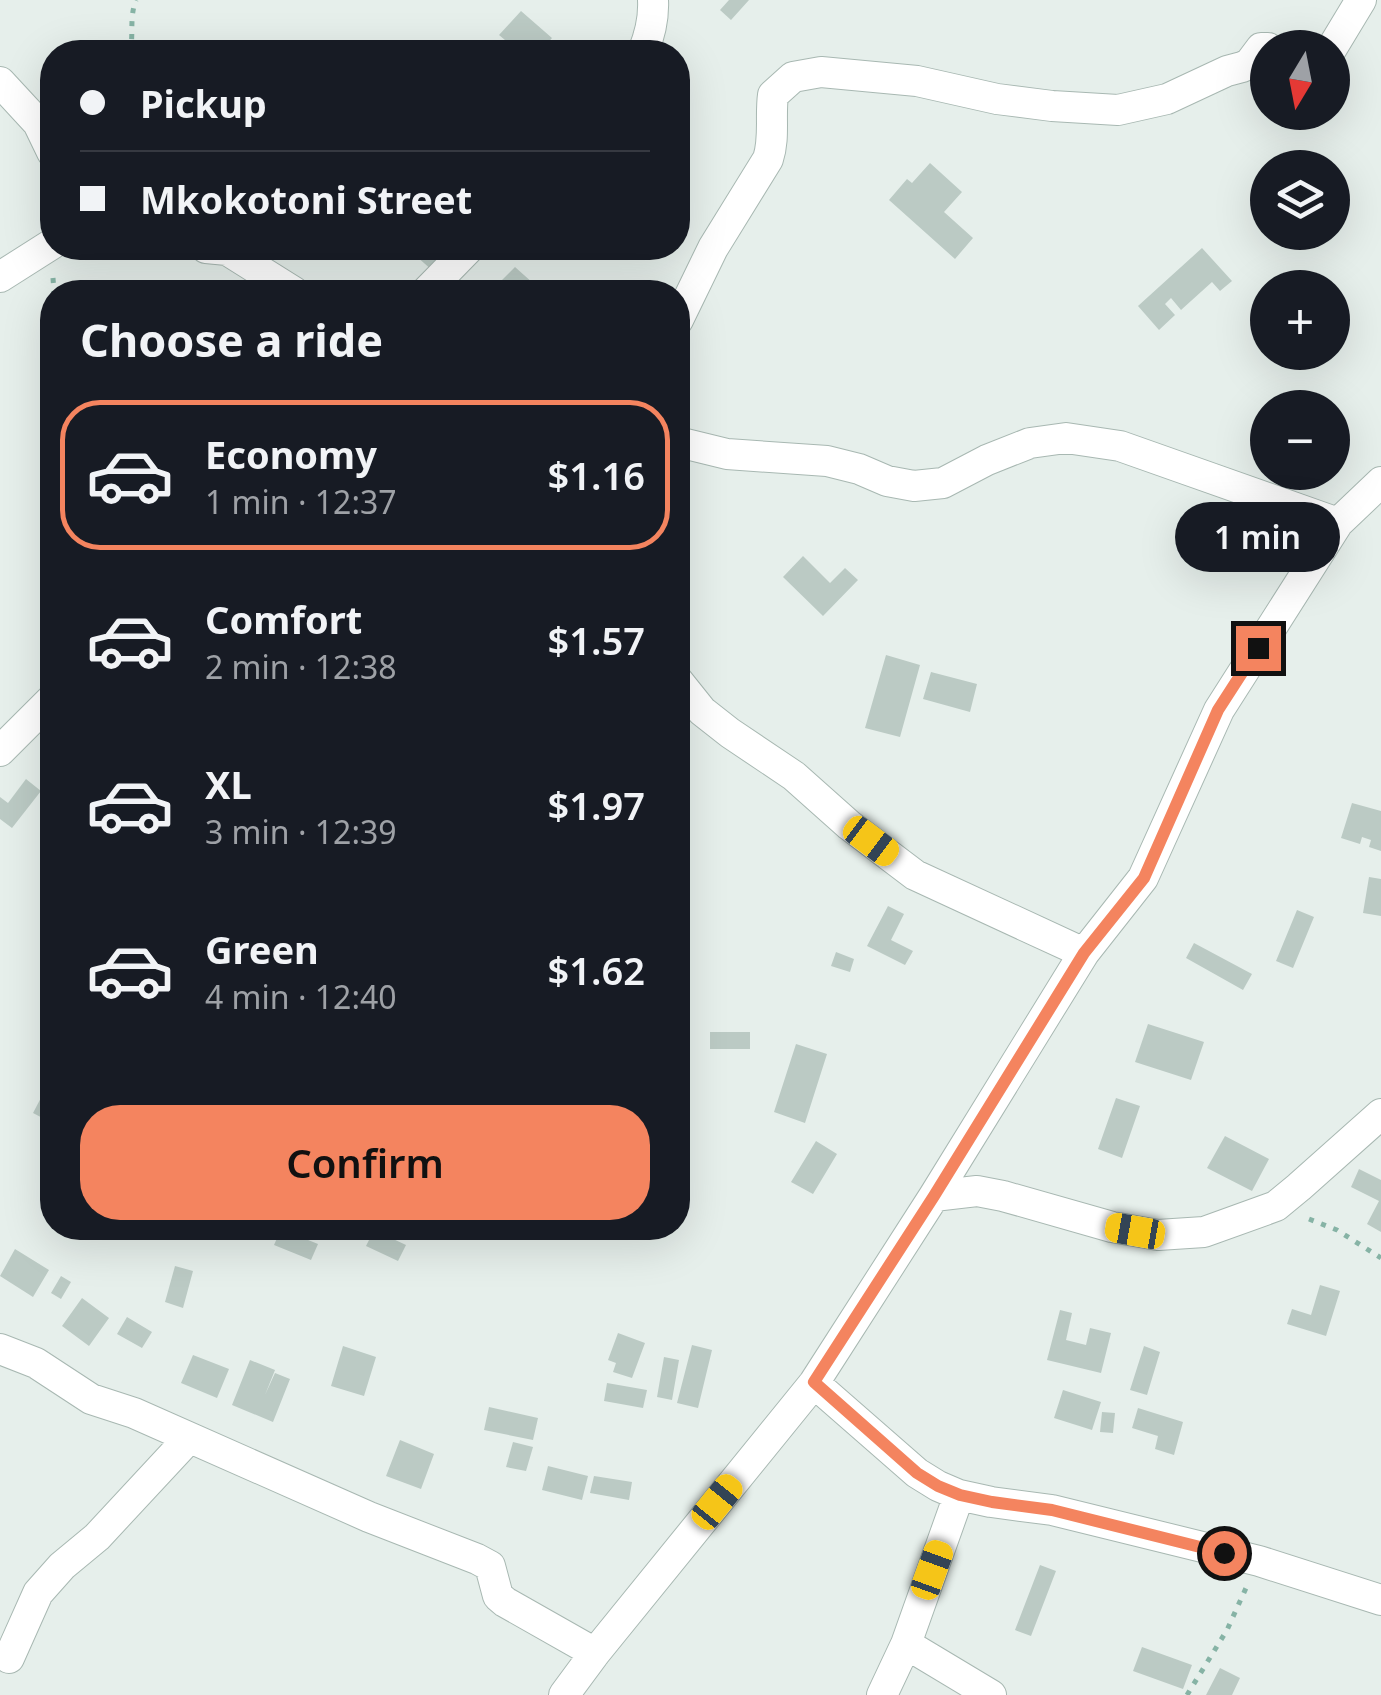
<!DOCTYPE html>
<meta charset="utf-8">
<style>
body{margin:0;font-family:"Noto Sans",sans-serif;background:#20242c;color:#f1f3f6;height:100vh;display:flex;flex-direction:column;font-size:38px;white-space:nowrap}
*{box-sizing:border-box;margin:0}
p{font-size:32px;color:#9ea1a6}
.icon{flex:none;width:55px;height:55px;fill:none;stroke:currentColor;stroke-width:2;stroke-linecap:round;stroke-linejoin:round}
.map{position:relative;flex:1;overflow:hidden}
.side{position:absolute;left:40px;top:280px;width:650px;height:960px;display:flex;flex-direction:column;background:#171b24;border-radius:40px;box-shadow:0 10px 40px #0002}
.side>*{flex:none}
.guide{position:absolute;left:40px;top:40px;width:650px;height:220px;border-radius:40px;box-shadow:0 10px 40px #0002;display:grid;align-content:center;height:220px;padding:0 40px;background:#171b24}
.needle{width:65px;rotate:190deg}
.tools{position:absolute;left:1250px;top:30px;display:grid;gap:20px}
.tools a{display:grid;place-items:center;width:100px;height:100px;border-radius:50%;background:#171b24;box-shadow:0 10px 40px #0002;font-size:50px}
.end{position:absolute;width:45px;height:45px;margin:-22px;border:12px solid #f4845f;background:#111;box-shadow:0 0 0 5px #111}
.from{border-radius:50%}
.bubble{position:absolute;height:70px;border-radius:35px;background:#171b24;box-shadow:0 10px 40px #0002;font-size:32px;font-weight:600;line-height:70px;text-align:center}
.car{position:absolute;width:30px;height:60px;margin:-30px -15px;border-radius:12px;box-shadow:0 0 8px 2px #0007;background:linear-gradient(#f5c518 24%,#345 0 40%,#f5c518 0 76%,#345 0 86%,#f5c518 0)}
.guide b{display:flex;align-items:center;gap:35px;height:95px;font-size:38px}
.guide b+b{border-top:2px solid #363941}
.guide i{width:25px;height:25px;background:#f1f3f6}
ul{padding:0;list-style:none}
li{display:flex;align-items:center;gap:30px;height:150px;margin:0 20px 15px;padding:0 20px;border:5px solid transparent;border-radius:40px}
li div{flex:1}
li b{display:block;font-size:38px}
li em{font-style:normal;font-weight:600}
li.active{border-color:#f4845f}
li>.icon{width:90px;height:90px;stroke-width:1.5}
h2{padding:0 40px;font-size:45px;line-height:120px}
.button{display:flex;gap:20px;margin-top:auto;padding:20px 40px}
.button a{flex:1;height:115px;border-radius:40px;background:#f4845f;color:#111;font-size:40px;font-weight:600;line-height:115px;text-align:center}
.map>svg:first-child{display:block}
</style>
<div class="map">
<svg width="1381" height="1695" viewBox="0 0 1381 1695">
<rect width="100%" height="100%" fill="#e6efeb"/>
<path fill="#bbcac4" d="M729,0H749L731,20L720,10Z
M521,11L552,38L540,52H519L499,35Z
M930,163L962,192L944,212L973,238L955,259L889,200L907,179L912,183Z
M407,248H454L433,271Z
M1202,248L1232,281L1220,291L1212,282L1181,310L1171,298L1165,304L1175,315L1159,330L1138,306Z
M515,267L543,292H510L499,283Z
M803,556L830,583L845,568L858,580L823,616L783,577Z
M886,655L920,665L900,737L865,728Z
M931,672L977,684L970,712L923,699Z
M26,779L41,791L12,828L0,819V797L8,803Z
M1352,803L1381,811V851L1369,847L1371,840L1362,837L1360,844L1341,838Z
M1369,877L1381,879V916L1363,913Z
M888,906L904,914L891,940L913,951L905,965L867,946Z
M1297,910L1314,917L1293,968L1276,961Z
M1194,943L1252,974L1243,990L1186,958Z
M836,952L854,959L850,972L831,966Z
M1148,1024L1204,1042L1191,1080L1135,1062Z
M710,1032H750V1049H710Z
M796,1044L827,1054L805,1123L774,1112Z
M43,1094L52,1099V1123L33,1113Z
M1116,1098L1140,1106L1122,1158L1098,1149Z
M1225,1136L1269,1159L1252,1191L1207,1168Z
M816,1141L837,1154L813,1194L791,1182Z
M1359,1169L1381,1180V1232L1367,1224L1379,1201L1351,1187Z
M216,1228H250L244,1240Z
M281,1229L318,1244L311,1260L274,1245Z
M374,1230L406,1245L398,1261L366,1246Z
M15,1249L49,1270L33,1297L0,1276Z
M175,1266L193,1271L183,1308L165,1302Z
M61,1276L71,1282L61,1299L51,1293Z
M1320,1285L1340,1291L1326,1336L1287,1324L1292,1309L1311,1315Z
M82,1298L109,1318L89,1346L62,1326Z
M1060,1310L1072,1313L1066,1340L1086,1345L1090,1328L1111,1333L1101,1373L1047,1360Z
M127,1317L152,1332L142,1348L117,1334Z
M618,1333L645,1343L632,1378L613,1372L616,1363L608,1360Z
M692,1345L712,1350L698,1408L677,1403Z
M343,1346L376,1357L364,1396L331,1386Z
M1144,1346L1160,1352L1147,1395L1130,1390Z
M193,1355L229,1369L217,1398L181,1383Z
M664,1357L679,1360L672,1400L657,1397Z
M250,1360L275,1370L265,1395L275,1373L290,1379L273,1422L232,1405Z
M607,1383L647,1390L643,1408L604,1401Z
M1063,1390L1101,1402L1092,1430L1054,1418Z
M489,1407L538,1418L533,1440L484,1430Z
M1138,1408L1183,1422L1174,1455L1155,1449L1158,1436L1132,1428Z
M1102,1412L1115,1413L1113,1433L1100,1432Z
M400,1440L434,1454L421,1489L386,1476Z
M513,1442L533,1447L526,1471L506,1467Z
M548,1466L588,1476L582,1500L542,1490Z
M594,1476L632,1482L629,1500L590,1493Z
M1040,1565L1056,1571L1031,1636L1015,1630Z
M1142,1647L1192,1665L1183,1689L1133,1671Z
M1220,1668L1240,1678L1232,1695H1206Z"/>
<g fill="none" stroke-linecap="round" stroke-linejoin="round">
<defs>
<path id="minor" d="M1332,48L1361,0
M643,52C650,35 654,19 653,0
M0,82L38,123L52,152
M206,248L227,250L294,292
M0,277L52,244
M426,292L469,248
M678,320L713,248L768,159C775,138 770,117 773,95L793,77L821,72L917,81L997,99L1052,106L1118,110L1167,99L1227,71L1242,67L1249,64L1261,48H1268
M678,442L727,454L827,461L859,469L887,481L914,486L943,483L987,460L1030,443L1066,438L1120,446L1338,523
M678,681L702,711L730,733L794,776L849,825L915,875L1084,953
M0,751L52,699
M934,1196L977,1191L1003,1196L1112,1227L1158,1235L1204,1232L1276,1206L1299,1187L1381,1114
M0,1349L36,1363L91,1399L134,1413L369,1517L477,1559L490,1566L498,1596L505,1602L595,1653
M814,1383L917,1473L938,1486L959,1495L991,1502L1052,1510L1259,1561L1381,1600
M906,1644L991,1695
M9,1658L38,1593L62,1566L97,1537L189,1438
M564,1695L595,1653L814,1383L934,1196L1084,953L1143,878L1219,710L1338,523L1381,482
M882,1695L906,1644L959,1495"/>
</defs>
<use href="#minor" stroke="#a8b8b2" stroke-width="32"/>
<path stroke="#86b3a5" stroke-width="5" stroke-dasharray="5 8" stroke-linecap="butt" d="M130,52C134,34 129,18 136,0
M53,278L54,292
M1309,1219L1337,1230L1381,1258
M1187,1695L1227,1630L1246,1588"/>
<use href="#minor" stroke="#fff" stroke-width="30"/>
</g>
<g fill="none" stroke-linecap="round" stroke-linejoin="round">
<path stroke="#f4845f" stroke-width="12" d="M1224,1553L1052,1510L992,1502L960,1495L938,1486L917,1473L814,1382L934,1196L1084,953L1144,878L1218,710L1258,648"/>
</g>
</svg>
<div class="tools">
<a><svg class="needle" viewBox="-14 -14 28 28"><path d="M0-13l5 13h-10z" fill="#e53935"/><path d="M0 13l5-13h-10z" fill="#9ea1a6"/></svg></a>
<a><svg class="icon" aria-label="layers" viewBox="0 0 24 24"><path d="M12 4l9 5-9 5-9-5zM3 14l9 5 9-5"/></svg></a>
<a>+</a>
<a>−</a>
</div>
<i class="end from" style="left:1224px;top:1553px"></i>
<i class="end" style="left:1258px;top:648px"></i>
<div class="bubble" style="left:1175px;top:502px;width:165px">1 min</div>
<i class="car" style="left:871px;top:841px;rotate:127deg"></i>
<i class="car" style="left:1135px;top:1231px;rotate:280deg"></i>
<i class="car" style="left:717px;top:1502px;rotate:39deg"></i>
<i class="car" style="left:932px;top:1570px;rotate:20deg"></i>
<div class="guide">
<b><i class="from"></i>Pickup</b>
<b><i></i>Mkokotoni Street</b>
</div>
<section class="side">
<h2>Choose a ride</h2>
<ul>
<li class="active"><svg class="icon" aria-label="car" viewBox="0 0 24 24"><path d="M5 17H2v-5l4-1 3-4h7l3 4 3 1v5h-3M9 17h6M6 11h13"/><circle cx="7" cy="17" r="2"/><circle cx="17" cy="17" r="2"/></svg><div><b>Economy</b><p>1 min · 12:37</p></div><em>$1.16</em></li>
<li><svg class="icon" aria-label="car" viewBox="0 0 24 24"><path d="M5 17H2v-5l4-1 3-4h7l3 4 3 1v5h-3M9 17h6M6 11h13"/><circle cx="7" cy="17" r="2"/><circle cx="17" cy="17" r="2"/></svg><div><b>Comfort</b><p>2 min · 12:38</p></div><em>$1.57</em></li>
<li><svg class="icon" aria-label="car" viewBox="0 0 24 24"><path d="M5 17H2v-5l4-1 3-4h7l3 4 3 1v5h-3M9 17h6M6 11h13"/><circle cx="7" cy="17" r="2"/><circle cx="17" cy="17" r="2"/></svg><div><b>XL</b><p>3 min · 12:39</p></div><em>$1.97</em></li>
<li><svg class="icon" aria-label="car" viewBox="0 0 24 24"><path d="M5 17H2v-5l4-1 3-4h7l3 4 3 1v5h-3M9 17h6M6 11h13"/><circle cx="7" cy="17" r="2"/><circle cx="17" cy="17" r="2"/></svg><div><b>Green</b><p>4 min · 12:40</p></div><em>$1.62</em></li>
</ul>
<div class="button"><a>Confirm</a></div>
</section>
</div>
